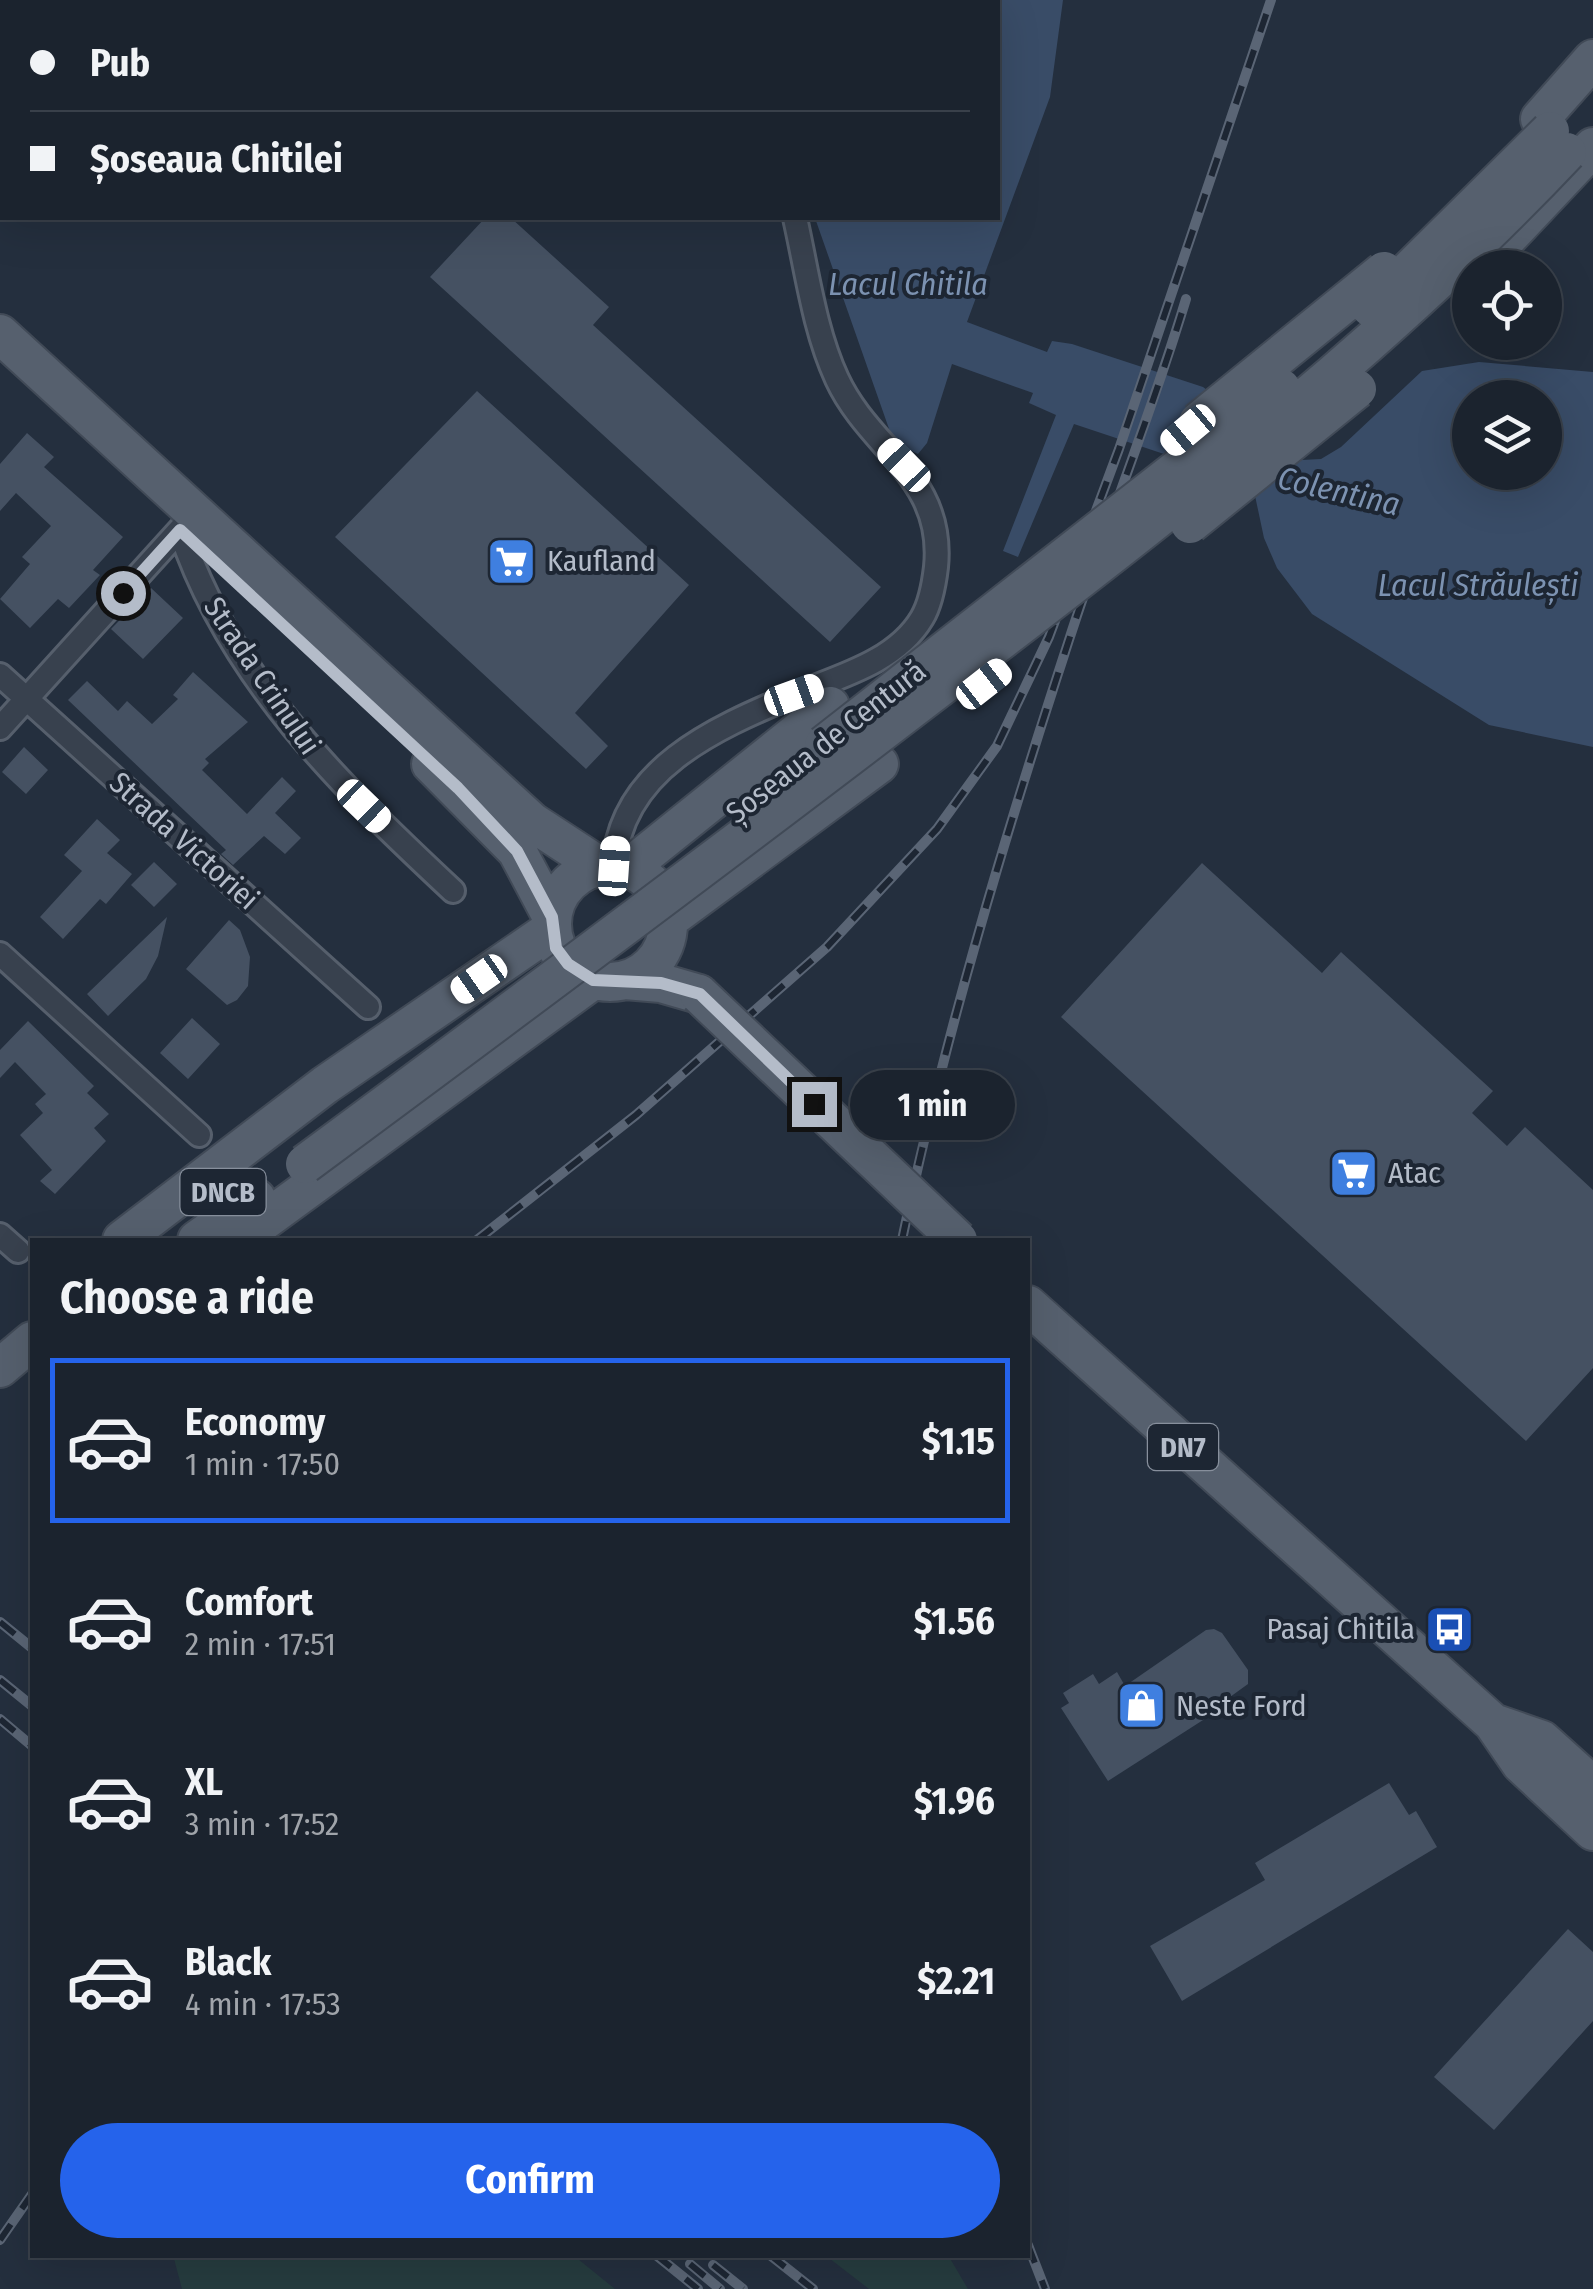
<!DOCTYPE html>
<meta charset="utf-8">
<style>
body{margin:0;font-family:"Fira Sans Condensed",sans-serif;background:#282f3a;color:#f1f3f6;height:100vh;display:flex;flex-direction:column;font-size:38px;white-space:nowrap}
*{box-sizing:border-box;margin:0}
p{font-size:32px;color:#a0a4aa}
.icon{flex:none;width:55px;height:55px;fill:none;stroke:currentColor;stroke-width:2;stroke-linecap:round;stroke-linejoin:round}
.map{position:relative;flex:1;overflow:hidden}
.drawer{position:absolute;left:30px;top:1238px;width:1000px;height:1020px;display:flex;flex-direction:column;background:#1b232e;border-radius:0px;box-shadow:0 10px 40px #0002,0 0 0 2px #39404a}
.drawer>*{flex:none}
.hud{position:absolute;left:0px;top:0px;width:1000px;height:220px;box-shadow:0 10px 40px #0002,0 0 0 2px #39404a;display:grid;align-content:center;height:220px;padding:0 30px;background:#1b232e}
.controls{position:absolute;left:1452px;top:250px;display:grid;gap:20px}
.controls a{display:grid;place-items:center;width:110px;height:110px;border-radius:50%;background:#1b232e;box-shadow:0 10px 40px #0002,0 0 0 2px #39404a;font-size:50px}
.end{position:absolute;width:45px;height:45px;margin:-22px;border:12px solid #b4bcc9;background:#111;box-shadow:0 0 0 5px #111}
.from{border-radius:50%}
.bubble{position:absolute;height:70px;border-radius:35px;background:#1b232e;box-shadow:0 10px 40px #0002,0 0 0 2px #39404a;font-size:32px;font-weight:700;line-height:70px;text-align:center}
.car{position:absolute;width:30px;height:60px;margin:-30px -15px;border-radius:12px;box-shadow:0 0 8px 2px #0007;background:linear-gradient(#fff 24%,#345 0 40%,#fff 0 76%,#345 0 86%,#fff 0)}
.hud b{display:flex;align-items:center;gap:35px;height:95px;font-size:38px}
.hud b+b{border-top:2px solid #39404a}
.hud i{width:25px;height:25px;background:#f1f3f6}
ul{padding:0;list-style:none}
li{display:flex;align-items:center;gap:30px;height:165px;margin:0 20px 15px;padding:0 10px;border:5px solid transparent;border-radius:0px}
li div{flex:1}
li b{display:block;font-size:38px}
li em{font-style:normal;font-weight:700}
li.active{border-color:#2563eb}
li>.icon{width:90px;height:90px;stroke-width:1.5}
h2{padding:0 30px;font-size:45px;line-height:120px}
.primary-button{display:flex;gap:20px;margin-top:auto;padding:20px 30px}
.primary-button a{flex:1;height:115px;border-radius:60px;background:#2563eb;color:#fff;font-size:40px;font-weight:700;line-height:115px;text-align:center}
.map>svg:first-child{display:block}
</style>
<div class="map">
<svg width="1593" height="2289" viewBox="0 0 1593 2289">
<rect width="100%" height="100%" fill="#242f3e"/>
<path fill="#263c3f" d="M173,2255H573L615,2289H182Z
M825,2255H948L968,2289H869Z"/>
<path fill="#394c67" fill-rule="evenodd" d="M756,0H1063L1050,97L967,322L1047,352L1052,341L1072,344L1203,387L1302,460L1321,459L1341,447L1422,371L1479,362L1593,372V747L1489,725L1312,614L1277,568L1264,538L1254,491L1179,459L1074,424L1018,557L1003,551L1056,415L1029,403L1033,393L952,364L927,443L918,454L894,443L815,218H998V2ZM1470,398H1545V472H1470Z"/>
<path fill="#455162" d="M485,218H511L609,307L593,325L881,587L830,642L430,277Z
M477,391L689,585L575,713L608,746L586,769L335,537Z
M27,433L54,457L44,467L123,537L93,570L100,575L69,608L58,599L30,628L0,599L30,564L22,557L51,526L16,493L0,511V464Z
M151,588L183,618L143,659L111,629Z
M193,672L248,722L205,759L209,763L202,770L247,814L282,777L296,791L275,813L301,838L285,854L264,836L233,865L221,854L226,850L68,700L87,681L118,711L127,701L152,724L178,699L173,695Z
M24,747L48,770L26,794L2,772Z
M97,819L120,840L107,853L132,874L106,904L100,899L63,939L40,917L82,871L64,855Z
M154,862L177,884L154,907L131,885Z
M1202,863L1322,973L1341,952L1493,1091L1472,1113L1507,1146L1525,1127L1593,1190V1368L1526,1441L1061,1017Z
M167,917L158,956L146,979L108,1016L87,994Z
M229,920L240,930L250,957L248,986L237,1000L227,1005L186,969Z
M192,1018L220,1044L188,1079L160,1053Z
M28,1021L94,1086L87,1093L109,1114L94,1128L106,1141L55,1194L40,1181L52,1170L20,1135L43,1113L35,1104L46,1094L15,1062L0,1078V1050Z
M1214,1629L1222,1633L1248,1670V1684L1212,1710L1214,1713L1108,1781L1061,1708L1069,1703L1063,1693L1093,1674L1099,1684L1117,1672L1125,1686L1206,1630Z
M1389,1783L1409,1815L1416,1811L1437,1847L1182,2001L1150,1946L1265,1880L1255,1863Z
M1568,1929L1593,1952V2021L1494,2130L1434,2077Z"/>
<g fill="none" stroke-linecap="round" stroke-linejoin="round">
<defs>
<path id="street" d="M458,0L459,2
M744,0L745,2
M380,2L384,0
M180,530C229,678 342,787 453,891
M0,675L368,1007
M0,728L186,523
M614,866C620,770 713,729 794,695C838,677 896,662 922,618C931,603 934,584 936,567C945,477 870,450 837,379C814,329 807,271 795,218
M0,954L199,1135
M0,1235L18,1251"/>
<path id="primary" d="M1540,119L1593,59
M1479,268L1593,147
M0,334L532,822L601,867
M431,764L517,851L552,917
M552 924a58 58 0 1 1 116 0a58 58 0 1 1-116 0Z
M627,869L830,706
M668,920L879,764
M625,980L661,983L699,994
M122,1240L325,1085L552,929
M197,1240L256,1198
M238,1240L593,980
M1028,1305L1493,1723L1521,1764L1593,1831
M0,1368L32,1341
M1493,1723L1542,1740L1593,1786"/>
</defs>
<use href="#street" stroke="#565f6c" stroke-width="28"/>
<use href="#primary" stroke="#414a57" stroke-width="42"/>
<use href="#street" stroke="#38414e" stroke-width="22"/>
<use href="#primary" stroke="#56606e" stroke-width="38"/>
<defs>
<path id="rail" d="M477,1240L636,1115L827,947L937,829L997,746L1049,637L1119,449L1271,0
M902,1240C944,1038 1004,839 1068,643C1105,528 1151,415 1186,299
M0,1622L32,1648
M0,1680L32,1706
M0,1719L32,1746
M0,2240L32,2194
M1028,2245L1045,2289
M656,2255L698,2289
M770,2255L813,2289
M690,2264L720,2289
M713,2265L743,2289"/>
</defs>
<use href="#rail" stroke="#5a6575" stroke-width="10"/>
<use href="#rail" stroke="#1d2633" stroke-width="6" stroke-dasharray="19" stroke-linecap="butt"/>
<defs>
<path id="primary-bridge" d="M1371,308L1550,131
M1198,422L1384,271
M1190,524L1357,389
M824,745L1281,388
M699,994L958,1240
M305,1164C536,993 767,821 995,645C1195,491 1393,337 1567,152"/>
</defs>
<use href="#primary-bridge" stroke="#414a57" stroke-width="42" stroke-linecap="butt"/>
<use href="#primary-bridge" stroke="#56606e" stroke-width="38"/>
</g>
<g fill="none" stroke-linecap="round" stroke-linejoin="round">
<path stroke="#b4bcc9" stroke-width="12" d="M123,593L180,530L458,788L517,851L552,917L556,948L568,964L593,980L661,983L700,994L814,1104"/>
</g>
<defs>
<symbol id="supermarket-square" viewBox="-11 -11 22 22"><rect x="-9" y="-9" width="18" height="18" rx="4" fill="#3f7fe0" stroke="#1d2633"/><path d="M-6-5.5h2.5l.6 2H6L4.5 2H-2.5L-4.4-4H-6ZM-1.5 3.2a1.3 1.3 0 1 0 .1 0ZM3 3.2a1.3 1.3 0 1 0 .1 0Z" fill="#fff"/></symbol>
<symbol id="bus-square" viewBox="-11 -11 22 22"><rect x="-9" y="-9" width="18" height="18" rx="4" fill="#1a4fb4" stroke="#1d2633"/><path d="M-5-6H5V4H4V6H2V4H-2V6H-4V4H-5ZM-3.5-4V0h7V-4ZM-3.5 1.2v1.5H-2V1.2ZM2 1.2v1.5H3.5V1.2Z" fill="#fff"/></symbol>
<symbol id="shop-square" viewBox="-11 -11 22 22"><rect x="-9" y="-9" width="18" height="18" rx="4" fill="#3f7fe0" stroke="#1d2633"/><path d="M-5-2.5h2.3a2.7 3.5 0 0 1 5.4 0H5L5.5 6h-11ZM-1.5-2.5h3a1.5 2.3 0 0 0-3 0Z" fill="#fff"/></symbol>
</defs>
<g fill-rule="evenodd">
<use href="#supermarket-square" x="484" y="534" width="55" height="55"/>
<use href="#supermarket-square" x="1326" y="1146" width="55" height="55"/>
<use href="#bus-square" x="1422" y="1602" width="55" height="55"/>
<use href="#shop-square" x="1114" y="1678" width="55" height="55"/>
</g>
<g text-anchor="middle" stroke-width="8" stroke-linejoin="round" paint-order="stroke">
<g fill="#1d2633" stroke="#878f9c" stroke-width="2.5">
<rect x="180.5" y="1169" width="85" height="46" rx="8"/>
<rect x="1148" y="1424" width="70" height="46" rx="8"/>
</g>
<g font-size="28" font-weight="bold" fill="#b4bcc9">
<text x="223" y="1202">DNCB</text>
<text x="1183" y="1457">DN7</text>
</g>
<g font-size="30" fill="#b4bcc9" stroke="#1d2633" text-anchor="start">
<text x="547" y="571">Kaufland</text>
<text x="1388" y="1183">Atac</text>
<text x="1415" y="1639" text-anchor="end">Pasaj Chitila</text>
<text x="1176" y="1716">Neste Ford</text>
</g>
<g font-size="30" fill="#b4bcc9" stroke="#1d2633">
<text transform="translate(262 676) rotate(56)" y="10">Strada Crinului</text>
<text transform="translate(826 742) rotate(-38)" y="10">Șoseaua de Centură</text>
<text transform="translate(184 841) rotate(42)" y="10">Strada Victoriei</text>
</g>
<g font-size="32" font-style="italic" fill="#7c92b1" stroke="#1d2633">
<text x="908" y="295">Lacul Chitila</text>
<text transform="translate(1339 491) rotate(13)" y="11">Colentina</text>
<text x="1478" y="596">Lacul Străulești</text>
</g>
</g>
</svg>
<div class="controls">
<a><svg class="icon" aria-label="locate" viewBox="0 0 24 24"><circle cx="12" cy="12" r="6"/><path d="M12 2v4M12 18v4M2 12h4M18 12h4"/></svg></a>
<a><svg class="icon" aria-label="layers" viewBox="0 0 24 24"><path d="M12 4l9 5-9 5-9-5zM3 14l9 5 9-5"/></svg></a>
</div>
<i class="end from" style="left:123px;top:593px"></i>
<i class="end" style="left:814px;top:1104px"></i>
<div class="bubble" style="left:850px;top:1070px;width:165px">1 min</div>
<i class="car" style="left:1188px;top:430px;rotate:230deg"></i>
<i class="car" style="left:904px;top:465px;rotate:316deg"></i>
<i class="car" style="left:984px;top:684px;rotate:52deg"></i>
<i class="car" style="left:794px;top:695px;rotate:70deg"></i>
<i class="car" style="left:364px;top:806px;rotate:134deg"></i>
<i class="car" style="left:614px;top:866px;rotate:4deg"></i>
<i class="car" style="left:479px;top:979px;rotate:235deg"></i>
<div class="hud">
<b><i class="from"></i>Pub</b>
<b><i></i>Șoseaua Chitilei</b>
</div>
<section class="drawer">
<h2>Choose a ride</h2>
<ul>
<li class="active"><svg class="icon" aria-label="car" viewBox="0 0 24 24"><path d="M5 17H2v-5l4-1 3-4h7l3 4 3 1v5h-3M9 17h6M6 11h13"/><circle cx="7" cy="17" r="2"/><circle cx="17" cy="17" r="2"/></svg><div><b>Economy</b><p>1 min · 17:50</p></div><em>$1.15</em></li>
<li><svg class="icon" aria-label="car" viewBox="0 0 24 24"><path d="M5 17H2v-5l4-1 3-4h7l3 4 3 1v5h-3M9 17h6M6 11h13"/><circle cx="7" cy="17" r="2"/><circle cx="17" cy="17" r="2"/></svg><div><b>Comfort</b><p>2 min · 17:51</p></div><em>$1.56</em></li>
<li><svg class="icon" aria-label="car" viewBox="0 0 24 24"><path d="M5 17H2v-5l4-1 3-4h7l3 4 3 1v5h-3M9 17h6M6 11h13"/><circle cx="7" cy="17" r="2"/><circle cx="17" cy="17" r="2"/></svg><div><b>XL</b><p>3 min · 17:52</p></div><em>$1.96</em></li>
<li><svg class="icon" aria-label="car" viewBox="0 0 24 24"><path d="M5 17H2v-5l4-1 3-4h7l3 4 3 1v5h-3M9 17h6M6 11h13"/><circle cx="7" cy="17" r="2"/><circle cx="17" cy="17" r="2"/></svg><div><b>Black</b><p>4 min · 17:53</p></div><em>$2.21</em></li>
</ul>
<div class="primary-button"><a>Confirm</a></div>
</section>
</div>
